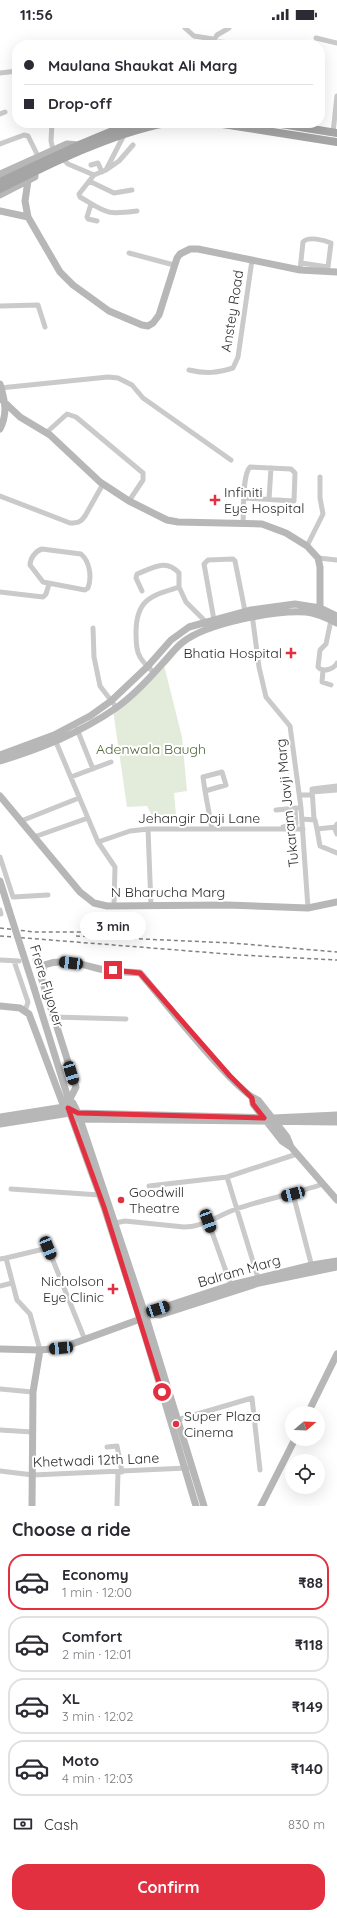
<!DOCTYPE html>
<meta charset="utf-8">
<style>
body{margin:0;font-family:Quicksand,sans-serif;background:#f7f7f7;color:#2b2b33;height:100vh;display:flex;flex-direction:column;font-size:15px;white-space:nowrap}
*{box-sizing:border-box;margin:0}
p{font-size:13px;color:#7c7c81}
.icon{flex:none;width:22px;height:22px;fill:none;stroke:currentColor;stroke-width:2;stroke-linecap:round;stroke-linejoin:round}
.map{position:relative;height:1478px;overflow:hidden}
.panel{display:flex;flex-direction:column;background:#fff;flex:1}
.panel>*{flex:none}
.guide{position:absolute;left:12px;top:12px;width:313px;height:88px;border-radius:16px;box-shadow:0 4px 16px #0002;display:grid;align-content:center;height:88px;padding:0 12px;background:#fff}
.needle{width:26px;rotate:71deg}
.fabs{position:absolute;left:285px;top:1378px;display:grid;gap:8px}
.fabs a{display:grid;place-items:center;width:40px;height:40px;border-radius:50%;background:#fff;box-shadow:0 4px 16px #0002;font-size:20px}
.end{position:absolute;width:18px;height:18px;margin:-9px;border:5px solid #e33040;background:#fff;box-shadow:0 0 0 2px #fff}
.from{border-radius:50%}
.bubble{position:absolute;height:28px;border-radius:14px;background:#fff;box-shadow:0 4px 16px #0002;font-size:13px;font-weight:800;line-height:28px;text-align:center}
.car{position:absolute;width:12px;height:24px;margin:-12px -6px;border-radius:5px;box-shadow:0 0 3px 1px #0007;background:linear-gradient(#222 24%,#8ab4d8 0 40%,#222 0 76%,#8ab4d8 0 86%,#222 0)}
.guide b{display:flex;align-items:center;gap:14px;height:38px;font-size:15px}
.guide b+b{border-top:1px solid #e1e1e2}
.guide i{width:10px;height:10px;background:#2b2b33}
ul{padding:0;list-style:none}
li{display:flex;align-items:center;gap:12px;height:56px;margin:0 8px 6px;padding:0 4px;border:2px solid #e1e1e2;border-radius:16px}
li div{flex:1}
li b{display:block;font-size:15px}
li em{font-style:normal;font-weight:800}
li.selected{border-color:#e33040}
li>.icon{width:36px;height:36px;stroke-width:1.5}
h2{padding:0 12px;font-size:18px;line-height:48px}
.pay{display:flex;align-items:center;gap:10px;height:44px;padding:0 12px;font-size:15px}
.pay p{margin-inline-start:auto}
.button{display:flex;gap:8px;margin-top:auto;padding:8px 12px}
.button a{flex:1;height:46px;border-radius:16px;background:#e33040;color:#fff;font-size:16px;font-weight:800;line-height:46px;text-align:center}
.status{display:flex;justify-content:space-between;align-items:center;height:28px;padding:0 20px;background:#fff;direction:ltr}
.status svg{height:11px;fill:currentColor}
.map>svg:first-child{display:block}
</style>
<div class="status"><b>11:56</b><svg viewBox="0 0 49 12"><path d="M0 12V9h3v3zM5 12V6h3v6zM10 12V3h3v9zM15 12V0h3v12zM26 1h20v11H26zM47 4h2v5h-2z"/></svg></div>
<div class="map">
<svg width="337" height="1478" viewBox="0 0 337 1478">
<rect width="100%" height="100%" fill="#fff"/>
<path fill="#e3ebdb" d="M163,633L182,709L187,763L174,765L176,787L152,788L147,778L127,779L113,682Z"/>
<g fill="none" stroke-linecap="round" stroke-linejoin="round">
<path stroke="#cacaca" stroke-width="5" d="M185,0L194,8L213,11
M316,10L337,15
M211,17L217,7L229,0
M217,17L219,14L232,15L236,17
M0,45L17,43
M0,86L5,84
M52,95L51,113L53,122
M333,105L337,68
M0,116L24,107L28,108L38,128
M63,131L68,136L94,147L106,142L124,107
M91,137L98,135L102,144
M106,142L119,133L133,117
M94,147L79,166L80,169C107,185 105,187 137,183
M89,153L114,165L132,162
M91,176L87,189L88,191L97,193
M129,225L174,237
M300,242L303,214C308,208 324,212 331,215L328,239L301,235
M0,278L38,277L45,299
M189,342C206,346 217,345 233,340L238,329L252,232
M0,360L108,349L118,350L132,357L143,370L231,432
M46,405L67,386L76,389L143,445V452L129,473
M0,468L70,495C78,495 81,494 85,488L103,456
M269,471L271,440
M243,495C244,482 242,447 250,439L291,441L295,445L294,473L244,470
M307,518L323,486L320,470V449
M42,521L81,526C90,534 92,549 88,560L85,562L43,554L30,537C30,531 35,523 42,521Z
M318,530L337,532
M142,563L136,550L137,546C153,540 166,530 179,545V559L186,574L206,594
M0,564L43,569L46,566L49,556
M252,586L259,639L266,669L290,698L301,780L308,880
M214,592L204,536L208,532L233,531L235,533L245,583
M331,592L326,616L320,622L318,639C323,645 334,641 337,635
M93,600L94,629L100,658L116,679
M323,642L322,654L331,657
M154,645C150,640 143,635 140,629C136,623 136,612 136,605C136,572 150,568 179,559
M77,701L93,741
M56,714L98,814L115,839L114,877
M222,744L226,757L205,763L203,749Z
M71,749L111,734
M205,763L212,801
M312,764L337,762
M300,767H312
M276,782L297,780
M302,791L315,792L317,801L336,799
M314,791L312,761L337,758
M21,793L79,770
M337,796L335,801L337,806
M283,799L296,796L295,780
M148,801L151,878
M317,801L320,818L337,825
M34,809L88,790
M98,814L130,803L148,801H303
M0,829L13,869L48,867
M0,882L1,886
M0,932L19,933
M35,932L44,937
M14,933L28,974L25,983
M54,989L126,991
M227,1149L259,1253
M149,1158L227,1149L297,1126
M11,1161L100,1167
M293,1166L312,1239
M208,1193L232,1260
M115,1195L125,1193L184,1199C203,1199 219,1187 236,1181C265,1171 294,1166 323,1156
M0,1231L6,1230
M0,1258L12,1255
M40,1322L30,1286L17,1272L6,1230L48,1220L85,1312
M0,1361L33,1364
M177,1392L252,1370L260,1442
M0,1402L32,1404
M107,1419L117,1418L122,1444
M0,1443L33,1447L187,1440
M117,1478L118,1444"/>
<path stroke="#b7b7b7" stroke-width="7" d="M0,146L67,116L79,117
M28,153L25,173L28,189L60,244L73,257L109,283L142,297L148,298L153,295L159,287L177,230L180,226L190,221H198L300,242L337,244
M0,167L35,149V143
M0,183L28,189
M0,356C5,373 8,385 0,401
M0,370L20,389L50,407L100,454L129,473L167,492L178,494L262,496L286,505L307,518L318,530L320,539V587
M0,727L54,707L90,688L111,673L148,638L171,612L189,599L251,582L295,576L320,580L337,588
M0,733C42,720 80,705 116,680C133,668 148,652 162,636C169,629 175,620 183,614C207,595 275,582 306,584C317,585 327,590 337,595
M0,768L80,864L94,875L107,878L227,877L308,880L337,874
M0,853L9,882
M34,960L69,1073L73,1075L78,1085L146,1289L204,1478
M0,978L20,980L29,986L64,1079
M252,1070L253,1076L282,1113L291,1119L337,1172
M69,1073L76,1059L41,949L44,937C64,930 80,936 100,941C113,944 127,944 140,945C160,968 237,1066 258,1072L287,1109L291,1119
M70,1074L68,1077L70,1085L104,1179L140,1291L196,1478
M0,1089L64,1079L69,1080L78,1085L273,1090L337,1087
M0,1096L70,1085L79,1091L337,1094
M151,1286L160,1287L259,1255L337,1239
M0,1321L40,1322L61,1320L146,1289L158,1281L231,1257L312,1237L337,1233
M308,1385L337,1326
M32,1478L33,1364L40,1322
M261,1478L295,1411"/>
<path stroke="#a5a5a5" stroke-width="8" d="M216,95L337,114
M275,95L337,105
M0,154L79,117L132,95
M0,161C49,136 112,105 166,95"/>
<path stroke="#828282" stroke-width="1.5" stroke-dasharray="4 3" stroke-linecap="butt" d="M0,900L35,904H82
M0,908L240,927L337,932
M76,908L232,915L337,924"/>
<path stroke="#b7b7b7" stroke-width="7" d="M9,882L34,960"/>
</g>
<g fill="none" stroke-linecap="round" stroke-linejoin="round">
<path stroke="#e33040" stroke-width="5" d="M113,942L140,945L230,1048L252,1070L253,1076L264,1090L78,1085L68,1080L104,1179L162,1364"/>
</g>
<g fill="#e33040" stroke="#fff" stroke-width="1.5">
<path d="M213 466h4v4h4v4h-4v4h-4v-4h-4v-4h4z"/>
<path d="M289 619h4v4h4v4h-4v4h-4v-4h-4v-4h4z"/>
<circle cx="121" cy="1172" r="4"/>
<path d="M111 1255h4v4h4v4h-4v4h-4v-4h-4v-4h4z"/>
<circle cx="176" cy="1396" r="4"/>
</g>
<g text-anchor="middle" stroke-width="4" stroke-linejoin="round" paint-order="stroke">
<g font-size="14" fill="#2d2d2d" stroke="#fff">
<text transform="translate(232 283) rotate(-81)" y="5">Anstey Road</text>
<text transform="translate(287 775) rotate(-96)" y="5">Tukaram Javji Marg</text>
<text x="199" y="795">Jehangir Daji Lane</text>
<text x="168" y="869">N Bharucha Marg</text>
<text transform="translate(47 958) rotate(73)" y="5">Frere Flyover</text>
<text transform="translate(239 1243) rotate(-16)" y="5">Balram Marg</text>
<text transform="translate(96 1432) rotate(-2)" y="5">Khetwadi 12th Lane</text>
</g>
<g font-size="14" fill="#2d2d2d" stroke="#fff" text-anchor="start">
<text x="224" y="469">Infiniti<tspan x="224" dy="16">Eye Hospital</tspan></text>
<text x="282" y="630" text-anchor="end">Bhatia Hospital</text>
<text x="129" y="1169">Goodwill<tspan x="129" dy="16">Theatre</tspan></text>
<text x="104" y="1258" text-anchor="end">Nicholson<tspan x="104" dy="16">Eye Clinic</tspan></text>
<text x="184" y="1393">Super Plaza<tspan x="184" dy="16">Cinema</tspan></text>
</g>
<g font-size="14" fill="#51683b" stroke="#fff">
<text x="151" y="726">Adenwala Baugh</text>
</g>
</g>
</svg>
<div class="fabs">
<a><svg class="needle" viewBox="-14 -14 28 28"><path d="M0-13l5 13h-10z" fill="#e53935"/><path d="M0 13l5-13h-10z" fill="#7c7c81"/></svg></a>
<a><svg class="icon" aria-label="locate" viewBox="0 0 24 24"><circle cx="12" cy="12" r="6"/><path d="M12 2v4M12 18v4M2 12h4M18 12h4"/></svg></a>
</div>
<i class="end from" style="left:162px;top:1364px"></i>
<i class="end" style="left:113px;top:942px"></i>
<div class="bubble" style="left:80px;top:884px;width:66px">3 min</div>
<i class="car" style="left:71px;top:935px;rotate:277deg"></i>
<i class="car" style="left:71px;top:1045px;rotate:163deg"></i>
<i class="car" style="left:293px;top:1166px;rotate:255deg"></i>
<i class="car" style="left:208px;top:1193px;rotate:160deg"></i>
<i class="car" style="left:48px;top:1220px;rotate:158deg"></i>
<i class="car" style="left:158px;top:1281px;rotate:72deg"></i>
<i class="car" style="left:61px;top:1320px;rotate:265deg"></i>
<div class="guide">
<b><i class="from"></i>Maulana Shaukat Ali Marg</b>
<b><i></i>Drop-off</b>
</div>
</div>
<section class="panel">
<h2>Choose a ride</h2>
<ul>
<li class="selected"><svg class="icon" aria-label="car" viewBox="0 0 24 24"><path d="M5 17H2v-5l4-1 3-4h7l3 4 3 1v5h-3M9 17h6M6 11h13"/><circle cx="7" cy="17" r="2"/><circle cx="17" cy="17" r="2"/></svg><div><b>Economy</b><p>1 min · 12:00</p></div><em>₹88</em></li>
<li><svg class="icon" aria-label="car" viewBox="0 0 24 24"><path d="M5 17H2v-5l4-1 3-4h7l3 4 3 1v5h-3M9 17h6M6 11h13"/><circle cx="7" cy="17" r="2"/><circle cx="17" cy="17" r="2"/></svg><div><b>Comfort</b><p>2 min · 12:01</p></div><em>₹118</em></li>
<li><svg class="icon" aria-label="car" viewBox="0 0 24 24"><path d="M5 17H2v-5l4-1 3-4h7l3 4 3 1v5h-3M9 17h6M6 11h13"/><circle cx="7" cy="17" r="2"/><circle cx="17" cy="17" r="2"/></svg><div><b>XL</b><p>3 min · 12:02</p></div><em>₹149</em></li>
<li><svg class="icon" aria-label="car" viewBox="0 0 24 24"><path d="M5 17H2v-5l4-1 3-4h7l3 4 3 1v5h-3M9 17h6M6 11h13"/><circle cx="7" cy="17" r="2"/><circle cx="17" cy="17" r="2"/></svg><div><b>Moto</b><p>4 min · 12:03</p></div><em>₹140</em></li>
</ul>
<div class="pay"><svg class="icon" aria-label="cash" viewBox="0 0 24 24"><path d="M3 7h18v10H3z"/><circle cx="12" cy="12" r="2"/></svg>Cash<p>830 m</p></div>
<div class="button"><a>Confirm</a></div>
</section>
